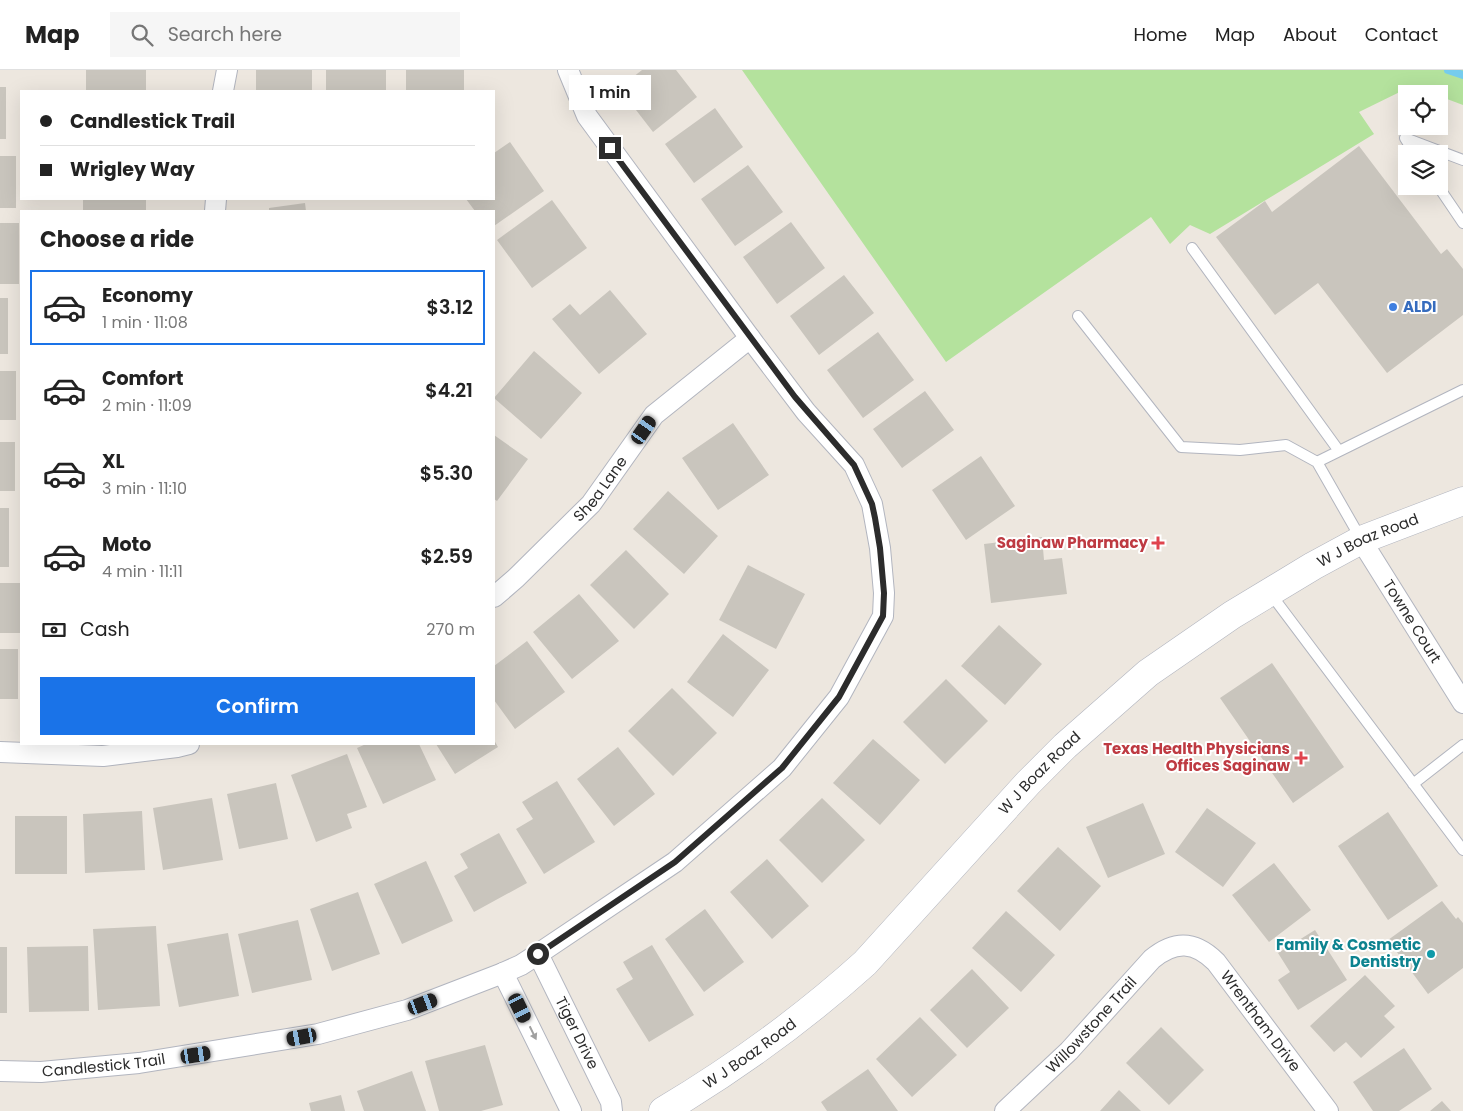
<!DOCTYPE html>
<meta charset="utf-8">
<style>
body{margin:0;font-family:Poppins,sans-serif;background:#f6f6f6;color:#222;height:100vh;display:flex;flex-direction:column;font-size:19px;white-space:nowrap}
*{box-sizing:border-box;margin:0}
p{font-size:16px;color:#767676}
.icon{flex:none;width:28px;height:28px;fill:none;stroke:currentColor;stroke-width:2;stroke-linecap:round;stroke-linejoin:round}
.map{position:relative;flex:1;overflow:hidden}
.panel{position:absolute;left:20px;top:140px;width:475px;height:535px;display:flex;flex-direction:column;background:#fff;border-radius:0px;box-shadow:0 5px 20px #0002}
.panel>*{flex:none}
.guide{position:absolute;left:20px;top:20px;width:475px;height:110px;border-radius:0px;box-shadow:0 5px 20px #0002;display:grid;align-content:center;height:110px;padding:0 20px;background:#fff}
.buttons{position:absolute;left:1398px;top:15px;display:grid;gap:10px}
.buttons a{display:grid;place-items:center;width:50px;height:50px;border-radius:0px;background:#fff;box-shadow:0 5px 20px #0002;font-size:25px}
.end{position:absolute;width:22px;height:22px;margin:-11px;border:6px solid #2c2c2c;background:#fff;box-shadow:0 0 0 2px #fff}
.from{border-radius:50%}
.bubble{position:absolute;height:35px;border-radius:0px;background:#fff;box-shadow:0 5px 20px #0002;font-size:16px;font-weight:600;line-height:35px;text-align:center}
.car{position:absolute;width:15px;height:30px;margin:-15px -8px;border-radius:6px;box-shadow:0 0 4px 1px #0007;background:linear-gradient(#222 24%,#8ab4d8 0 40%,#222 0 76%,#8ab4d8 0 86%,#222 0)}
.guide b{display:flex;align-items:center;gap:18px;height:48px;font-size:19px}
.guide b+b{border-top:1px solid #e0e0e0}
.guide i{width:12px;height:12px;background:#222}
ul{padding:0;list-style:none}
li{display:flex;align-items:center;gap:15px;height:75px;margin:0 10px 8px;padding:0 10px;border:2px solid transparent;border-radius:0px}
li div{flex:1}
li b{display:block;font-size:19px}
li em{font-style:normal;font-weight:600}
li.selected{border-color:#1a73e8}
li>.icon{width:45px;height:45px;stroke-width:1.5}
h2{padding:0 20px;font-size:22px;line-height:60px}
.pay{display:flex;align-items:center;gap:12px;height:55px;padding:0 20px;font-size:19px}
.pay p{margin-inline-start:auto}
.cta{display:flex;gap:10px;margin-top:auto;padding:10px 20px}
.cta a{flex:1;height:58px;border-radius:0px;background:#1a73e8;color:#fff;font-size:20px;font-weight:600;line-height:58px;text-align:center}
header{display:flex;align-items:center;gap:30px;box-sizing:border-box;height:70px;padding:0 25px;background:#fff;border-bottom:1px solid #e0e0e0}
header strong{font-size:24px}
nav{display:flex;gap:28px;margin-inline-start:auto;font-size:18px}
.search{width:350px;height:45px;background:#f6f6f6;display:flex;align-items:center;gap:12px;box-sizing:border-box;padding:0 18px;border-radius:0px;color:#767676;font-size:19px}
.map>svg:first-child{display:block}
</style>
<header>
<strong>Map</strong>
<div class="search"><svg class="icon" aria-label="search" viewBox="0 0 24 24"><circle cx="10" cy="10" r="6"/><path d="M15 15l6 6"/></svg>Search here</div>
<nav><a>Home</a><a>Map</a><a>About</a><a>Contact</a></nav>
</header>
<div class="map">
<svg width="1463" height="1041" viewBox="0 0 1463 1041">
<rect width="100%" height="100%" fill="#ede7df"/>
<path fill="#b4e29d" d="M742,0H1463V35L1439,26V24H1433L1412,16L1359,42L1374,64L1210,164L1190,155L1170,174L1151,147L946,292Z"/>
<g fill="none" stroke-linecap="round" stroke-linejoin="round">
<path stroke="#75cced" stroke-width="8" d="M1448,0L1463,5"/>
</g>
<path fill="#c9c5bd" d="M86,0H146V21H86Z
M256,0H312V21H256Z
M326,0H386V21H326Z
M406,0H464V21H406Z
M642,0H676L697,27L653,62L619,18Z
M0,17H6V69H0Z
M715,38L743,77L694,113L665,74Z
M510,72L544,121L494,156V141H475L466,129H494V83Z
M1359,76L1441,184L1447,179L1463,199V245L1387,303L1318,213L1275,245L1216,167L1265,131L1272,142Z
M0,86H16V138H0Z
M748,95L783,142L735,176L701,129Z
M83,129H146V141H83Z
M552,130L587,178L532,218L497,170Z
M305,133L306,141H269V138Z
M791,152L825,198L777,234L743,187Z
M0,153H19V214H0Z
M844,205L874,243L819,285L790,246Z
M610,220L647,264L599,304L552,249L570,234L580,245Z
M0,228H8V284H0Z
M878,262L914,310L863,348L827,300Z
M534,281L582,323L541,369L494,328Z
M0,301H16V350H0Z
M925,321L954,360L902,398L873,359Z
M733,353L769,405L718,440L682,388Z
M494,365L528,389L497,431L494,429Z
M0,372H15V421H0Z
M981,386L1015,436L966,470L932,420Z
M668,421L718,466L684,504L633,459Z
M0,438H9V497H0Z
M1042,467L1044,490L1062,488L1067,524L991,533L984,474Z
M626,480L669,524L634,559L590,515Z
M748,495L805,524L776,579L719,550Z
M0,513H21V563H0Z
M579,524L619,571L572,609L533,562Z
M999,555L1042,594L1005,635L961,596Z
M723,564L769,600L733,647L687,612Z
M527,571L565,622L515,659L494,630V596Z
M0,579H18V629H0Z
M1272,593L1344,697L1293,733L1220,628Z
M946,609L988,651L945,694L903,652Z
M672,618L717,663L673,706L628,661Z
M873,669L920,710L880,755L833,713Z
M494,670L498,677L455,704L436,674H494Z
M366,674H419L436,710L383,734L357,678Z
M618,677L655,724L614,756L577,709Z
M347,684L367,737L347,744L352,758L316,772L291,705Z
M557,711L595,772L544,804L516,759L533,749L522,732Z
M276,713L288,769L239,779L227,724Z
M212,728L223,790L163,800L153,738Z
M822,728L865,770L822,813L779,770Z
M1143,733L1165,784L1108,808L1086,757Z
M1207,738L1256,773L1223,817L1175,782Z
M142,741L145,800L85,803L83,744Z
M1388,742L1438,816L1388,850L1338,776Z
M15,746H67V804H15Z
M499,763L527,813L474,842L454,806L468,798L460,784Z
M1058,777L1101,816L1060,861L1017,821Z
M767,789L809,836L772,869L730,822Z
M426,791L453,851L402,874L374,814Z
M1274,793L1311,840L1269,872L1232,825Z
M358,822L380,884L332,901L310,839Z
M1442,831L1456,849L1458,847L1463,853V898L1428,924L1388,870Z
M705,839L744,892L704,922L665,869Z
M1006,841L1055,885L1021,922L972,878Z
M298,850L312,910L252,923L238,864Z
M156,856L160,936L98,940L93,859Z
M1315,860L1347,910L1298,940L1278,910L1290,902L1278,883Z
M228,863L239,926L179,937L167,874Z
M652,875L694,945L649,972L616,919L633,909L623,892Z
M88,876L89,941L29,942L27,877Z
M0,877H7V943H0Z
M972,899L1009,938L967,978L930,940Z
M1365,905L1395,936L1384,946L1395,957L1361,988L1346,972L1334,982L1310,956Z
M920,947L957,985L912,1027L876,989Z
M1161,957L1204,1000L1169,1035L1126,993Z
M485,975L503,1035L481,1041H439L425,991Z
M1404,978L1432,1019L1399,1041H1373L1353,1012Z
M868,999L898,1041H827L821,1032Z
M412,1001L426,1041H364L357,1021Z
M1119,1020L1141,1041H1100Z
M341,1025L345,1041H311L309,1033Z
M1442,1031L1451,1041H1430Z"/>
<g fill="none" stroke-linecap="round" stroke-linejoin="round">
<defs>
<path id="service" d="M1405,68L1463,90
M1405,68L1415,84
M1438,116L1463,153
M1192,178L1339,381
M1078,246L1181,377L1240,380L1286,375L1317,392
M1361,469L1317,392L1463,320
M1270,523L1463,780
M1413,714L1463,675"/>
<g id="minor">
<path d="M223,21L227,0"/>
<path d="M215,141L216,129"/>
<path id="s1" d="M1361,470L1463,633"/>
<path id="s2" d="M494,527L516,508L591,434L654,345L750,268"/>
<path d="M0,682L103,686L177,677L189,674"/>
<path id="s3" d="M538,884L611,1032L612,1041"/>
<path d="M503,903L571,1041"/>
<path id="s4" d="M0,1001L41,1002L139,993L318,964L407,940L503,903L521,895L538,884L675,792L782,698L839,627L883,546L884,523L880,478L872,434L854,395L806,342L750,268L587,46L568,0"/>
<path id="s5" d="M1005,1041L1069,981L1152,889C1175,870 1195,871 1216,892L1328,1041"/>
</g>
<g id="secondary">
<path id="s6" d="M663,1041C735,998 803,949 865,893L1028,713L1065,676L1148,603L1232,545L1313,496L1361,470L1463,431"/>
</g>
</defs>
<use href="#service" stroke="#b2b5bf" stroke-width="12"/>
<use href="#minor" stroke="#b2b5bf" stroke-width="22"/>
<use href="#secondary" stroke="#b2b5bf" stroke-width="29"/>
<use href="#service" stroke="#fff" stroke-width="10"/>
<use href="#minor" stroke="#fff" stroke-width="20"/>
<use href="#secondary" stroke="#fff" stroke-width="28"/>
</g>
<defs><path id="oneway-solid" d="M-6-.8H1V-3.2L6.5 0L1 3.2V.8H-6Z" transform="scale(1.25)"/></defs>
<use fill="#a0a0a0" href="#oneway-solid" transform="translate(533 963) rotate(64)"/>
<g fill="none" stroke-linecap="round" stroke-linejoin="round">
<path stroke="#2c2c2c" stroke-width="6" d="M538,884L675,792L782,698L839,627L883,546L884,523L880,478L875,448L872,434L854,395L795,327L610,78"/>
</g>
<circle fill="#3f7fe0" stroke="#fff" stroke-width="2" cx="1393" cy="237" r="5"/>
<g fill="#e0444e" stroke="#fff" stroke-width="2">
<path d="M1155.5 465.5h5v5h5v5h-5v5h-5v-5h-5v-5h5z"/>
<path d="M1298.5 680.5h5v5h5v5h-5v5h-5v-5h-5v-5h5z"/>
</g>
<circle fill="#0f9aa8" stroke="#fff" stroke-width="2" cx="1431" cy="884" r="5"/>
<g text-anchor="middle" stroke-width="4" stroke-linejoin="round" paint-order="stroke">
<g font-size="15" font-weight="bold" fill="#366cbe" stroke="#fff" text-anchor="start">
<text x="1403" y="242">ALDI</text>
</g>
<g font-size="15" fill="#2c2c2c" stroke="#fff">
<text dy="5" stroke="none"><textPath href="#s2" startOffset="152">Shea Lane</textPath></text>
<text dy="5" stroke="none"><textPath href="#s6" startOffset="914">W J Boaz Road</textPath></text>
<text dy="5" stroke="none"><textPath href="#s1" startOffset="96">Towne Court</textPath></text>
<text dy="5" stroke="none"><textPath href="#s6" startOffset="509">W J Boaz Road</textPath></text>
<text dy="5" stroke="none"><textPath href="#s5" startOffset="358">Wrentham Drive</textPath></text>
<text dy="5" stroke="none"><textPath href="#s5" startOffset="122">Willowstone Trail</textPath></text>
<text dy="5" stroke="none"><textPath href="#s3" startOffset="88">Tiger Drive</textPath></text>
<text dy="5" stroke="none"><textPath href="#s6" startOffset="104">W J Boaz Road</textPath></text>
<text dy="5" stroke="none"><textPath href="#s4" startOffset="104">Candlestick Trail</textPath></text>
</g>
<g font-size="15" font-weight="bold" fill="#be3a42" stroke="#fff" text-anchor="end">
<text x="1148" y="478">Saginaw Pharmacy</text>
<text x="1290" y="684">Texas Health Physicians<tspan x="1290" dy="17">Offices Saginaw</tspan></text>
</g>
<g font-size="15" font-weight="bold" fill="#0d838f" stroke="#fff" text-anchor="end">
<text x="1421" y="880">Family &amp; Cosmetic<tspan x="1421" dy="17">Dentistry</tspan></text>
</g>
</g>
</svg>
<div class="buttons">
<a><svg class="icon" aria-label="locate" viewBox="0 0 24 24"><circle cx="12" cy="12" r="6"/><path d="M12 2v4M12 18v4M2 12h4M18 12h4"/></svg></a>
<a><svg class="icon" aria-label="layers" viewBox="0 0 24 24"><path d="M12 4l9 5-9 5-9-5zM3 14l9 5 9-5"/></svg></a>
</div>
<i class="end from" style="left:538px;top:884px"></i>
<i class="end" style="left:610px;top:78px"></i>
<div class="bubble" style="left:569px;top:5px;width:82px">1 min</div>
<i class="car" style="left:644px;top:360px;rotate:35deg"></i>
<i class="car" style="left:423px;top:934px;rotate:69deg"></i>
<i class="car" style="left:520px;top:938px;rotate:154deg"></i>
<i class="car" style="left:302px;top:967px;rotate:260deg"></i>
<i class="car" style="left:196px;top:985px;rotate:81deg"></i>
<div class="guide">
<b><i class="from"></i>Candlestick Trail</b>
<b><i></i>Wrigley Way</b>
</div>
<section class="panel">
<h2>Choose a ride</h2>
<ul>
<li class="selected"><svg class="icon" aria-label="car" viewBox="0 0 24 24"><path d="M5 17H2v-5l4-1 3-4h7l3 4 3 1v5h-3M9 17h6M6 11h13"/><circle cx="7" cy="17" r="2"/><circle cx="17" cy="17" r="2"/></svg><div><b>Economy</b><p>1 min · 11:08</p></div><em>$3.12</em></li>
<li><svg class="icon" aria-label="car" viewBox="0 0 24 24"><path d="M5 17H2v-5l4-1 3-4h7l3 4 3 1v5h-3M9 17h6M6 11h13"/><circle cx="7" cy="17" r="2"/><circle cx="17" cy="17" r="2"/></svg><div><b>Comfort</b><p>2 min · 11:09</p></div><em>$4.21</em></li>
<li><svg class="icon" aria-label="car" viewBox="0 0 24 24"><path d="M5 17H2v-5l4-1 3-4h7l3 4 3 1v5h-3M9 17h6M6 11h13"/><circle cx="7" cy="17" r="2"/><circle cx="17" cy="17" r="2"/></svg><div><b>XL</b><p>3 min · 11:10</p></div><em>$5.30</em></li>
<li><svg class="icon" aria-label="car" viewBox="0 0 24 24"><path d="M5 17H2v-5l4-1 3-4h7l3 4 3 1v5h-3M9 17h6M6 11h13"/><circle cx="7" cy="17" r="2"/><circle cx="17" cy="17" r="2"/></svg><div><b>Moto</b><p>4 min · 11:11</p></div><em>$2.59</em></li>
</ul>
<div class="pay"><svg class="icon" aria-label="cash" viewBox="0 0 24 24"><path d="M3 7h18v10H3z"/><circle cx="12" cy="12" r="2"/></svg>Cash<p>270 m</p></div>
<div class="cta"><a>Confirm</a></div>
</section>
</div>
